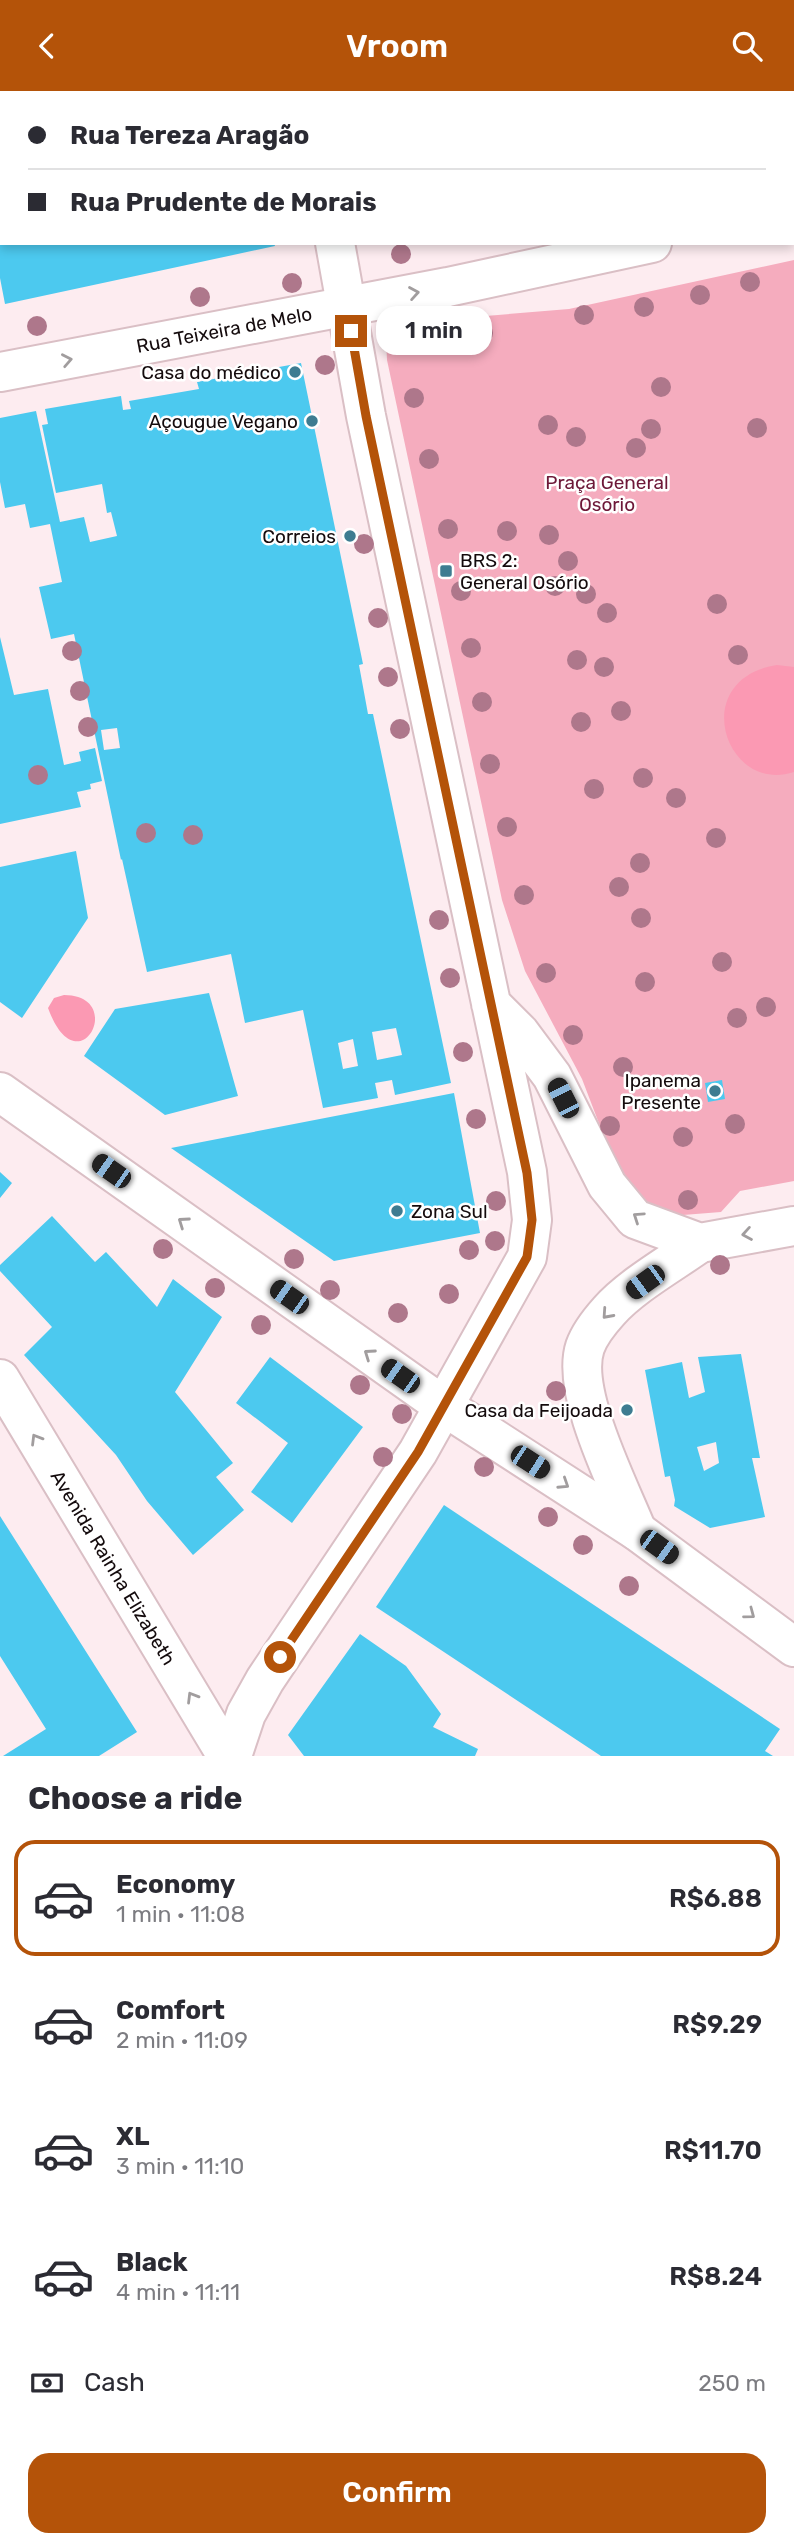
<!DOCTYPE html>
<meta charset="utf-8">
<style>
body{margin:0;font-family:Rubik,sans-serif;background:#f2f2f3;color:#2b2b33;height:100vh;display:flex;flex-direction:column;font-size:26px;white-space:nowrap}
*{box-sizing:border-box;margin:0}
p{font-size:23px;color:#7c7c81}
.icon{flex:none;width:38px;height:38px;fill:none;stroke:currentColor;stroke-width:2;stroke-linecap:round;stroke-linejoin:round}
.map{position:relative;height:1665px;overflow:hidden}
.side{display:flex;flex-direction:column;background:#fff;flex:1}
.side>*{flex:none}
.hud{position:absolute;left:0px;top:0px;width:794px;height:154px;box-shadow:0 4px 10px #0003;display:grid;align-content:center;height:154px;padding:0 28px;background:#fff}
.end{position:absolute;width:32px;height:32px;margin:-16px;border:9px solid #b45309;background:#fff;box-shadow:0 0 0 4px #fff}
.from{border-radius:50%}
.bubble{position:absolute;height:49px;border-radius:21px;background:#fff;box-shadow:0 4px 10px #0003;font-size:23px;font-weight:600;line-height:49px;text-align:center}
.car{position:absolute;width:21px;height:42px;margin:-21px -10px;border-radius:9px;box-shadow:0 0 5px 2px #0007;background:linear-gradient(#222 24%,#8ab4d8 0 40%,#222 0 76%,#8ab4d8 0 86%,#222 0)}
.hud b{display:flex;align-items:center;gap:24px;height:66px;font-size:26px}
.hud b+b{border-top:2px solid #e1e1e2}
.hud i{width:18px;height:18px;background:#2b2b33}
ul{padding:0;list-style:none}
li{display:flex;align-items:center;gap:21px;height:116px;margin:0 14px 10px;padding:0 14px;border:4px solid transparent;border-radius:21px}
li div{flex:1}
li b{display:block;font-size:26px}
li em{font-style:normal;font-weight:600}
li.active{border-color:#b45309}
li>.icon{width:63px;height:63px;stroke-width:1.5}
h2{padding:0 28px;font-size:32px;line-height:84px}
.pay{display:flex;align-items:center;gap:18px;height:77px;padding:0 28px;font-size:26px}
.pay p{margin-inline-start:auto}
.button{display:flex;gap:14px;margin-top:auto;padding:14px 28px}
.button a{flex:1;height:80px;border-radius:21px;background:#b45309;color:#fff;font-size:28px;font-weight:600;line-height:80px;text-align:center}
header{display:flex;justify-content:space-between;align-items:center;height:91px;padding:0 28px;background:#b45309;color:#fff;font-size:32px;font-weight:600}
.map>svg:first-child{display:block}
</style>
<header><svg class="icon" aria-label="back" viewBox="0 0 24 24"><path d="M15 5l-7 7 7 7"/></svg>Vroom<svg class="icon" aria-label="search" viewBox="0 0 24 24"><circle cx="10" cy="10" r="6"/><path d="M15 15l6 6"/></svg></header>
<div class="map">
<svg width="794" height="1665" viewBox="0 0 794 1665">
<rect width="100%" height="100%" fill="#fdecf0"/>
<path fill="#f5acbe" d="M794,169V1090L740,1100L721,1121L683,1124L653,1118L627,1099L618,1082L582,988L525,880L502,809L387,269L386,248L388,236L399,229L431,220L437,229L569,218Z"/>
<path fill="#fb99b3" d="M777,574L794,576V681C725,704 687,588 777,574Z
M64,904C128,904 78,999 48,917L54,907Z"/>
<path fill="#4cc9ef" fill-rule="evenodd" d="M0,152H274L275,155L5,213L0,187Z
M301,272L363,573L359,574L368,623H373L451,992L395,1004L392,989L375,992L378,1007L323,1017L303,919L245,932L231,863L147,881L122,768L121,769L74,543L51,548L39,496L62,491L50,433L30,437L25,413L5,417L0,391V327L36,320L60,431L84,426L90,451L117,445L111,421L107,422L102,393L56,402L42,334L48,333L45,318L121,305L123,319L131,318L129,310L199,298L197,291ZM117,637L120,657L104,659L101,639ZM396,937L402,964L377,969L372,941ZM353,948L358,975L343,978L338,952Z
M0,546L14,604L48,598L64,674L81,670L79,661L95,657L102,690L90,693L91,698L77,701L81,716L0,733Z
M76,760L88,827L22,927L0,911V776Z
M209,902L238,1005L165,1024L84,965L115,918Z
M722,989L725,1008L708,1011L705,992Z
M454,1002L480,1142L334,1170L171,1057Z
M0,1081L12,1092L0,1107Z
M52,1125L95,1171L106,1161L157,1216L173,1188L222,1226L175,1301L233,1372L216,1386L244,1419L193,1464L147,1410L116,1364L24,1264L52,1236L0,1180V1174Z
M741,1263L760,1367H752L765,1426L710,1437L674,1415L675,1409L670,1385L665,1386L645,1279L682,1271L689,1307L705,1301L698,1266ZM716,1351L719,1372L704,1380L697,1356Z
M270,1266L363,1336L292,1432L251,1401L288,1352L236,1312Z
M444,1414L780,1638L765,1660L773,1665H601L376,1516Z
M0,1425L137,1641L99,1665H3L46,1638L0,1565Z
M360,1543L406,1575L441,1623L433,1636L478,1658L475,1665H304L288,1644Z"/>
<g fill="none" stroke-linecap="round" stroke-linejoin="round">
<defs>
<g id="minor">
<path d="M793,122H794"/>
<path id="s1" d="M0,281L448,196L652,152"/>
<path d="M0,1001L445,1316L637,1440L794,1556"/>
<path d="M637,1440C619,1395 570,1301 585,1256C590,1242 600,1230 609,1220C631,1195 672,1172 700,1152"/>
</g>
<path id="secondary" d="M302,0L303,2
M491,913L520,942L552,985L607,1094L635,1128L700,1152L794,1135
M232,1665L246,1623L265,1589L418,1361L527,1166L532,1129L527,1081L366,325L335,152"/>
<g id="trunk">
<path id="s2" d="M0,1288L227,1665"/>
</g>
</defs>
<use href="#minor" stroke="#dabfc5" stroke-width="42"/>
<use href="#secondary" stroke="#dabfc5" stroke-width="42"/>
<use href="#trunk" stroke="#dabfc5" stroke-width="42"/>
<use href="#minor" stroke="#fff" stroke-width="38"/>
<use href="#secondary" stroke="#fff" stroke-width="38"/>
<use href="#trunk" stroke="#fff" stroke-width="38"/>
</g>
<g fill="#ae778b">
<circle cx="401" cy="163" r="10"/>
<circle cx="750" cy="191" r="10"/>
<circle cx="292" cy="192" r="10"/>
<circle cx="700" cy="204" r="10"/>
<circle cx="200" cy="206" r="10"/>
<circle cx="644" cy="216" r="10"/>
<circle cx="584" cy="224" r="10"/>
<circle cx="37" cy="235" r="10"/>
<circle cx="483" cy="242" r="10"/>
<circle cx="325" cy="274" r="10"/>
<circle cx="661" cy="296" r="10"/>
<circle cx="414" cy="307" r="10"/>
<circle cx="548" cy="334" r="10"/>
<circle cx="757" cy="337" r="10"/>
<circle cx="651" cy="338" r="10"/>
<circle cx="576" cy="346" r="10"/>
<circle cx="636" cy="357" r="10"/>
<circle cx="429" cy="368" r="10"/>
<circle cx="448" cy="438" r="10"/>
<circle cx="507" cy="440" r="10"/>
<circle cx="549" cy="444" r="10"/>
<circle cx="364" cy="453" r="10"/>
<circle cx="568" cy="470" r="10"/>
<circle cx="555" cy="495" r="10"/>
<circle cx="461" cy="500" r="10"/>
<circle cx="586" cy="503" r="10"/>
<circle cx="717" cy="513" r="10"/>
<circle cx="607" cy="522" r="10"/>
<circle cx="378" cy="527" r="10"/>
<circle cx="471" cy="557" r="10"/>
<circle cx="72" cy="560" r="10"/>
<circle cx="738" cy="564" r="10"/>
<circle cx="577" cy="569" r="10"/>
<circle cx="604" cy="576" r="10"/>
<circle cx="388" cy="586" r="10"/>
<circle cx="80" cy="600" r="10"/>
<circle cx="482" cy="611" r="10"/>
<circle cx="621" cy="620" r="10"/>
<circle cx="581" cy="631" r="10"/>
<circle cx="88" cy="636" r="10"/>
<circle cx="400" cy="638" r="10"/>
<circle cx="490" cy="673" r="10"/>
<circle cx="38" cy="684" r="10"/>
<circle cx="643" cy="687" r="10"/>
<circle cx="594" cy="698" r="10"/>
<circle cx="676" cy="707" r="10"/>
<circle cx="507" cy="736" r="10"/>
<circle cx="146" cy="742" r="10"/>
<circle cx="193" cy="744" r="10"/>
<circle cx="716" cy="747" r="10"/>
<circle cx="640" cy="772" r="10"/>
<circle cx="619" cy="796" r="10"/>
<circle cx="524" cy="804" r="10"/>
<circle cx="641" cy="827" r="10"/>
<circle cx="439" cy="829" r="10"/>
<circle cx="722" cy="871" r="10"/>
<circle cx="546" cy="882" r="10"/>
<circle cx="450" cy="887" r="10"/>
<circle cx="645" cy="891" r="10"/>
<circle cx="766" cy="916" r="10"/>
<circle cx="737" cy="927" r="10"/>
<circle cx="573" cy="944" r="10"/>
<circle cx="463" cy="961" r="10"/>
<circle cx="623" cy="976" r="10"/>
<circle cx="476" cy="1028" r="10"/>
<circle cx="735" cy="1033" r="10"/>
<circle cx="610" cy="1035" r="10"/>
<circle cx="683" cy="1046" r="10"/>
<circle cx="688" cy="1109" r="10"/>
<circle cx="496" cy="1110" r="10"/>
<circle cx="495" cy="1150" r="10"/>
<circle cx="163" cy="1158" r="10"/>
<circle cx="469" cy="1159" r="10"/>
<circle cx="294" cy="1168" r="10"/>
<circle cx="720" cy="1174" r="10"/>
<circle cx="215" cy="1197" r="10"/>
<circle cx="330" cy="1199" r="10"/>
<circle cx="449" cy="1203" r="10"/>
<circle cx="398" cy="1222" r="10"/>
<circle cx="261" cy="1234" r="10"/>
<circle cx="360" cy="1294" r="10"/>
<circle cx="556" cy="1300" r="10"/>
<circle cx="402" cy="1323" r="10"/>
<circle cx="383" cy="1366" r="10"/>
<circle cx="484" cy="1376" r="10"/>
<circle cx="548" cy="1426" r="10"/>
<circle cx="583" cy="1454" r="10"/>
<circle cx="629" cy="1495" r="10"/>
</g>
<defs><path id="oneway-chevron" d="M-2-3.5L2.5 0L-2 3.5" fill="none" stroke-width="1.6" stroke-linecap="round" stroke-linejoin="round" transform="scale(1.75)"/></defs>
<g stroke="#a19d9e">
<use href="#oneway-chevron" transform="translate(414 202) rotate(-10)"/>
<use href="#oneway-chevron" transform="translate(67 269) rotate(-11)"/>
<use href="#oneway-chevron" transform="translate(638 1126) rotate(-146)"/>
<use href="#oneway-chevron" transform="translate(183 1131) rotate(-145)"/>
<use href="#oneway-chevron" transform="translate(747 1143) rotate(170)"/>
<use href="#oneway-chevron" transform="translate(607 1223) rotate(132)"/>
<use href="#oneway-chevron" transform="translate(369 1263) rotate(-145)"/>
<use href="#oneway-chevron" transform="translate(36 1348) rotate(-121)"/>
<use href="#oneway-chevron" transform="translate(564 1393) rotate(33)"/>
<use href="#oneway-chevron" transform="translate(750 1523) rotate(37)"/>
<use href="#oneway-chevron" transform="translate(192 1606) rotate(-121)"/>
</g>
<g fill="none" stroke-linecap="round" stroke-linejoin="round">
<path stroke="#b45309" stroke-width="9" d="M280,1566L418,1361L527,1166L532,1129L527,1082L366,325L351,240"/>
</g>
<g fill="#3e7c91" stroke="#fff" stroke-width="2.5">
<circle cx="295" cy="281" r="7"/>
<circle cx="312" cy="330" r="7"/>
<circle cx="350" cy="445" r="7"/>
<rect x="439" y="473" width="14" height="14" rx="3.5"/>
<circle cx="715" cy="1000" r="7"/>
<circle cx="397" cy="1120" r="7"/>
<circle cx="627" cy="1319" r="7"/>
</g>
<g text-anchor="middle" stroke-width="5" stroke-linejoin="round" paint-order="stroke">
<g font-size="19" fill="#140b0d" stroke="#fff">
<text dy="7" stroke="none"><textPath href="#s1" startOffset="228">Rua Teixeira de Melo</textPath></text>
<text dy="7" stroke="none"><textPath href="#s2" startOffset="220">Avenida Rainha Elizabeth</textPath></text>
</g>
<g font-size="19" fill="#140b0d" stroke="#fff" text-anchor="end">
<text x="281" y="288">Casa do médico</text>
<text x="298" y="337">Açougue Vegano</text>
<text x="336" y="452">Correios</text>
<text x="460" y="476" text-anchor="start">BRS 2:<tspan x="460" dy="22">General Osório</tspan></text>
<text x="701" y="996">Ipanema<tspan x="701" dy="22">Presente</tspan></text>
<text x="411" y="1127" text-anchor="start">Zona Sul</text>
<text x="613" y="1326">Casa da Feijoada</text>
</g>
<g font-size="19" fill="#6d1838" stroke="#fff">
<text x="607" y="398">Praça General<tspan x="607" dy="22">Osório</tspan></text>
</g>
</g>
</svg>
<i class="end from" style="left:280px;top:1566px"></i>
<i class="end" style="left:351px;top:240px"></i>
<div class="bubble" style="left:376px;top:215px;width:116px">1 min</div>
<i class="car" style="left:563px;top:1007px;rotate:333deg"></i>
<i class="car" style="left:111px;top:1080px;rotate:305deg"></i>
<i class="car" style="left:645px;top:1191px;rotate:234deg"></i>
<i class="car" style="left:289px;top:1206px;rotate:305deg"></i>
<i class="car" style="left:400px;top:1285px;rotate:305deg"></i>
<i class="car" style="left:530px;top:1371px;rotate:123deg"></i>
<i class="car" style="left:659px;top:1456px;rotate:126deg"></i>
<div class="hud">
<b><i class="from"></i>Rua Tereza Aragão</b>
<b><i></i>Rua Prudente de Morais</b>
</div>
</div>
<section class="side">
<h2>Choose a ride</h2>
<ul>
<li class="active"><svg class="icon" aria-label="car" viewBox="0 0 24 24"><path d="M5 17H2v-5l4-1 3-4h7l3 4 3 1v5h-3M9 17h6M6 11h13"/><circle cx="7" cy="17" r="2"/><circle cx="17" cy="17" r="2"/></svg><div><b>Economy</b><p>1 min · 11:08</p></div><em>R$6.88</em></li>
<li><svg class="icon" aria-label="car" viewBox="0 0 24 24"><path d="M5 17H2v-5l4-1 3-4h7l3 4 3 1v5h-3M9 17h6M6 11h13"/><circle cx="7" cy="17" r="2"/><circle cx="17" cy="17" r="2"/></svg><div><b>Comfort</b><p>2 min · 11:09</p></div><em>R$9.29</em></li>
<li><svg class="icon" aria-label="car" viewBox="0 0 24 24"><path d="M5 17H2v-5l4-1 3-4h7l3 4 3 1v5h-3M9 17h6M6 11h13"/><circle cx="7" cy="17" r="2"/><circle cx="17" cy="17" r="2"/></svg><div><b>XL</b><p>3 min · 11:10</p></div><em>R$11.70</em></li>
<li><svg class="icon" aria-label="car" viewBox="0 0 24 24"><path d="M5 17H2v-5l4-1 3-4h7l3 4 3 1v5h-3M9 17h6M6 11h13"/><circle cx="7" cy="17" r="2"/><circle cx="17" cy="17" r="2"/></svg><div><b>Black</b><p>4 min · 11:11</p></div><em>R$8.24</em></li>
</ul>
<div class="pay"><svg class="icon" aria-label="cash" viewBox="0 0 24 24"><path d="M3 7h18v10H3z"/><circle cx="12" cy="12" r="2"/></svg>Cash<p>250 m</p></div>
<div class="button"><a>Confirm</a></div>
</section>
